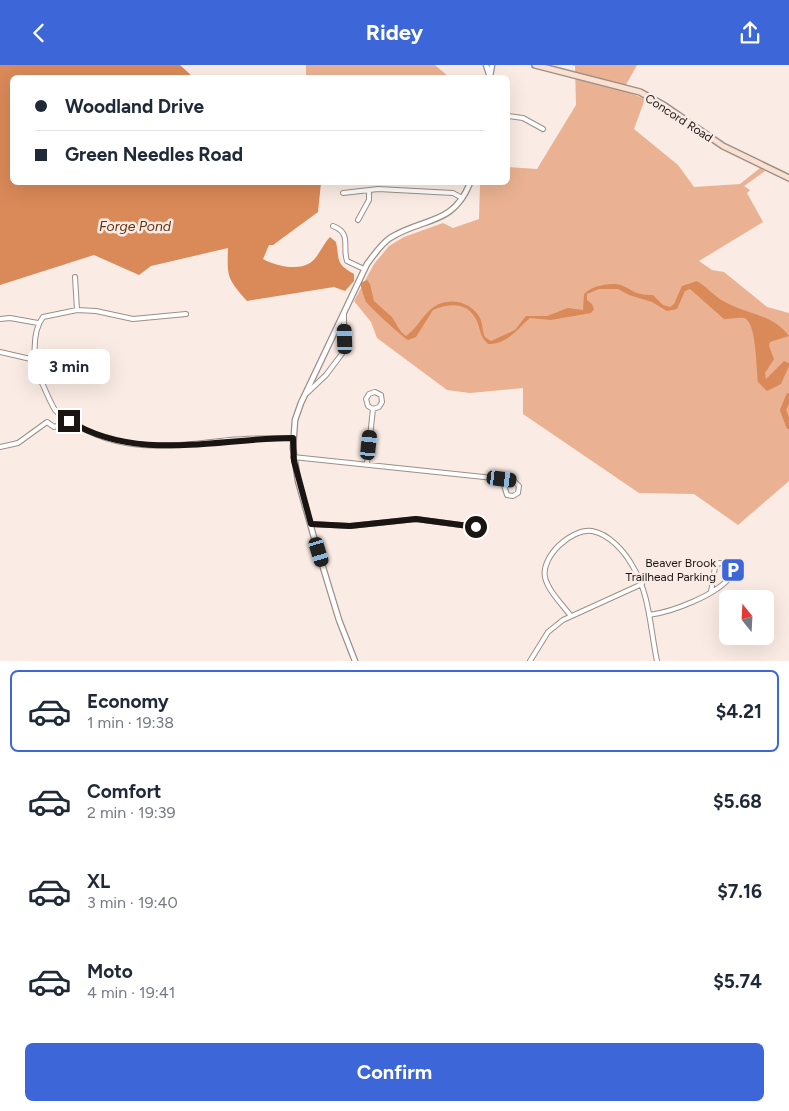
<!DOCTYPE html>
<meta charset="utf-8">
<style>
body{margin:0;font-family:Figtree,sans-serif;background:#f2f2f3;color:#1f2937;height:100vh;display:flex;flex-direction:column;font-size:19px;white-space:nowrap}
*{box-sizing:border-box;margin:0}
p{font-size:16px;color:#747a83}
.icon{flex:none;width:28px;height:28px;fill:none;stroke:currentColor;stroke-width:2;stroke-linecap:round;stroke-linejoin:round}
.map{position:relative;height:596px;overflow:hidden}
.sheet{display:flex;flex-direction:column;background:#fff;flex:1}
.sheet>*{flex:none}
.banner{position:absolute;left:10px;top:10px;width:500px;height:110px;border-radius:8px;box-shadow:0 5px 20px #0002;display:grid;align-content:center;height:110px;padding:0 25px;background:#fff}
.needle{width:32px;rotate:342deg}
.fabs{position:absolute;left:719px;top:525px;display:grid;gap:10px}
.fabs a{display:grid;place-items:center;width:55px;height:55px;border-radius:8px;background:#fff;box-shadow:0 5px 20px #0002;font-size:25px}
.end{position:absolute;width:22px;height:22px;margin:-11px;border:6px solid #1a1513;background:#fff;box-shadow:0 0 0 2px #fff}
.from{border-radius:50%}
.bubble{position:absolute;height:35px;border-radius:8px;background:#fff;box-shadow:0 5px 20px #0002;font-size:16px;font-weight:700;line-height:35px;text-align:center}
.car{position:absolute;width:15px;height:30px;margin:-15px -8px;border-radius:6px;box-shadow:0 0 4px 1px #0007;background:linear-gradient(#222 24%,#8ab4d8 0 40%,#222 0 76%,#8ab4d8 0 86%,#222 0)}
.banner b{display:flex;align-items:center;gap:18px;height:48px;font-size:19px}
.banner b+b{border-top:1px solid #e0e1e3}
.banner i{width:12px;height:12px;background:#1f2937}
ul{padding:9px 0 0;list-style:none}
li{display:flex;align-items:center;gap:15px;height:82px;margin:0 10px 8px;padding:0 15px;border:2px solid transparent;border-radius:8px}
li div{flex:1}
li b{display:block;font-size:19px}
li em{font-style:normal;font-weight:700}
li.on{border-color:#3d67d8}
li>.icon{width:45px;height:45px;stroke-width:1.5}
.button{display:flex;gap:10px;margin-top:auto;padding:10px 25px}
.button a{flex:1;height:58px;border-radius:8px;background:#3d67d8;color:#fff;font-size:20px;font-weight:700;line-height:58px;text-align:center}
header{display:flex;justify-content:space-between;align-items:center;height:65px;padding:0 25px;background:#3d67d8;color:#fff;font-size:22px;font-weight:700}
.map>svg:first-child{display:block}
</style>
<header><svg class="icon" aria-label="back" viewBox="0 0 24 24"><path d="M15 5l-7 7 7 7"/></svg>Ridey<svg class="icon" aria-label="share" viewBox="0 0 24 24"><path d="M12 15V3M7 8l5-5 5 5M5 13v7h14v-7"/></svg></header>
<div class="map">
<svg width="789" height="596" viewBox="0 0 789 596">
<rect width="100%" height="100%" fill="#faece4"/>
<path fill="#eab292" d="M306,0H435L449,12H306Z
M572,0H637L623,25L645,34L634,64L678,100L694,122L740,119L760,103L765,106L744,121L750,125L747,128L763,157L699,196L712,205L724,207L767,242L789,248V416L738,460L694,429L639,428L523,349V323L470,328L447,325L377,273L371,257L354,236L374,199L389,181L404,172L443,158L453,163L479,154L480,118H508V102L537,104L576,40L575,1Z"/>
<path fill="#da8958" d="M0,0H180L193,12H12V118H321L318,147L273,180H269L263,194C276,201 297,206 310,198C318,193 323,179 330,172L336,177C340,196 335,198 354,209V216L345,226L334,222L247,236C227,213 227,212 228,183L151,201L139,210L94,190L0,220Z
M367,215L370,219L374,236L392,252L401,267L406,271C416,264 419,256 427,248C442,230 470,234 480,253C483,259 482,266 485,272L491,276L515,265L526,251H547L568,243L583,245L584,229C591,221 613,216 623,221C636,227 636,230 653,230L663,240L670,242L674,239L682,221L697,216C707,222 715,232 725,237C748,250 773,249 789,271L770,277L769,281L774,294L765,308L766,314L784,296L789,298V301L781,319L767,326L758,317C756,306 757,256 744,253C739,252 730,254 724,254L690,224L685,226L677,244L667,246L652,237L629,230L618,224H599L587,229V235L592,239L594,244L591,248L551,255L530,253C516,265 508,279 488,279C479,271 481,264 476,254C466,236 448,239 433,245L416,272L408,275C403,273 369,241 366,237C363,231 362,224 360,218Z"/>
<g fill="none" stroke-linecap="round" stroke-linejoin="round">
<path stroke="#da8958" stroke-width="6" d="M789,331L783,345L789,361"/>
<defs>
<path id="minor" d="M508,51L523,53L543,64
M343,128L378,124L453,128L462,133
M358,155L369,135V126
M333,161C352,168 342,182 347,196L364,204
M75,212L77,245
M186,249L133,254L96,246L77,245L43,252C31,268 33,300 42,318C46,326 50,337 55,345C59,350 68,355 74,358C121,389 175,381 229,375C250,373 272,373 293,373
M0,254L10,253L38,258
M0,287L35,295
M307,328L326,310L344,286V249
M0,382L18,378L47,357L54,362L69,356
M293,392L513,415L519,421L518,428L513,431L507,430L502,414
M367,399L373,344L379,342L382,337L381,330L375,327L369,329L366,334L368,341L373,344
M311,459L350,461L416,454L476,462
M570,550C562,539 548,526 545,512C541,491 572,463 592,466C609,469 624,486 632,500C650,529 650,563 657,596
M649,550C672,547 717,530 731,511L732,505L727,499L719,498L715,502L711,527
M530,596L548,567L563,555L642,519"/>
<path id="tertiary" d="M486,0L490,12
M490,11L492,0
M355,596L339,555L315,476L298,416L293,383L295,355L301,338L367,199C374,190 380,180 390,173C423,152 453,161 470,118"/>
<path id="secondary" d="M535,0L640,27L665,41L723,81L789,113"/>
</defs>
<use href="#minor" stroke="#9c8f88" stroke-width="6"/>
<use href="#tertiary" stroke="#9c8f88" stroke-width="7"/>
<use href="#secondary" stroke="#9c8f88" stroke-width="8"/>
<use href="#minor" stroke="#fff" stroke-width="4"/>
<use href="#tertiary" stroke="#fff" stroke-width="4.5"/>
<use href="#secondary" stroke="#f9e0d0" stroke-width="5"/>
</g>
<g fill="none" stroke-linecap="round" stroke-linejoin="round">
<path stroke="#1a1513" stroke-width="6" d="M69,356C138,398 218,373 293,373L294,396L311,459L350,461L416,454L476,462"/>
</g>
<defs>
<symbol id="parking-square" viewBox="-11 -11 22 22"><rect x="-9" y="-9" width="18" height="18" rx="4" fill="#3d67d8" stroke="#faece4"/><path d="M-3.5-5.5H1a3.5 3.5 0 0 1 0 7H-1V5.5H-3.5ZM-1-3.4V-.6H.8a1.4 1.4 0 0 0 0-2.8Z" fill="#fff"/></symbol>
</defs>
<g fill-rule="evenodd">
<use href="#parking-square" x="719" y="491" width="28" height="28"/>
</g>
<g text-anchor="middle" stroke-width="5" stroke-linejoin="round" paint-order="stroke">
<g font-size="12" fill="#1a1513" stroke="#faece4">
<text transform="translate(679 53) rotate(33)" y="4">Concord Road</text>
</g>
<g font-size="12" fill="#1a1513" stroke="#faece4" text-anchor="end">
<text x="716" y="502">Beaver Brook<tspan x="716" dy="14">Trailhead Parking</tspan></text>
</g>
<g font-size="14" font-style="italic" fill="#65300b" stroke="#faece4">
<text x="135" y="166">Forge Pond</text>
</g>
</g>
</svg>
<div class="fabs">
<a><svg class="needle" viewBox="-14 -14 28 28"><path d="M0-13l5 13h-10z" fill="#e53935"/><path d="M0 13l5-13h-10z" fill="#747a83"/></svg></a>
</div>
<i class="end from" style="left:476px;top:462px"></i>
<i class="end" style="left:69px;top:356px"></i>
<div class="bubble" style="left:28px;top:284px;width:82px">3 min</div>
<i class="car" style="left:345px;top:274px;rotate:358deg"></i>
<i class="car" style="left:369px;top:380px;rotate:6deg"></i>
<i class="car" style="left:502px;top:414px;rotate:97deg"></i>
<i class="car" style="left:319px;top:487px;rotate:163deg"></i>
<div class="banner">
<b><i class="from"></i>Woodland Drive</b>
<b><i></i>Green Needles Road</b>
</div>
</div>
<section class="sheet">
<ul>
<li class="on"><svg class="icon" aria-label="car" viewBox="0 0 24 24"><path d="M5 17H2v-5l4-1 3-4h7l3 4 3 1v5h-3M9 17h6M6 11h13"/><circle cx="7" cy="17" r="2"/><circle cx="17" cy="17" r="2"/></svg><div><b>Economy</b><p>1 min · 19:38</p></div><em>$4.21</em></li>
<li><svg class="icon" aria-label="car" viewBox="0 0 24 24"><path d="M5 17H2v-5l4-1 3-4h7l3 4 3 1v5h-3M9 17h6M6 11h13"/><circle cx="7" cy="17" r="2"/><circle cx="17" cy="17" r="2"/></svg><div><b>Comfort</b><p>2 min · 19:39</p></div><em>$5.68</em></li>
<li><svg class="icon" aria-label="car" viewBox="0 0 24 24"><path d="M5 17H2v-5l4-1 3-4h7l3 4 3 1v5h-3M9 17h6M6 11h13"/><circle cx="7" cy="17" r="2"/><circle cx="17" cy="17" r="2"/></svg><div><b>XL</b><p>3 min · 19:40</p></div><em>$7.16</em></li>
<li><svg class="icon" aria-label="car" viewBox="0 0 24 24"><path d="M5 17H2v-5l4-1 3-4h7l3 4 3 1v5h-3M9 17h6M6 11h13"/><circle cx="7" cy="17" r="2"/><circle cx="17" cy="17" r="2"/></svg><div><b>Moto</b><p>4 min · 19:41</p></div><em>$5.74</em></li>
</ul>
<div class="button"><a>Confirm</a></div>
</section>
